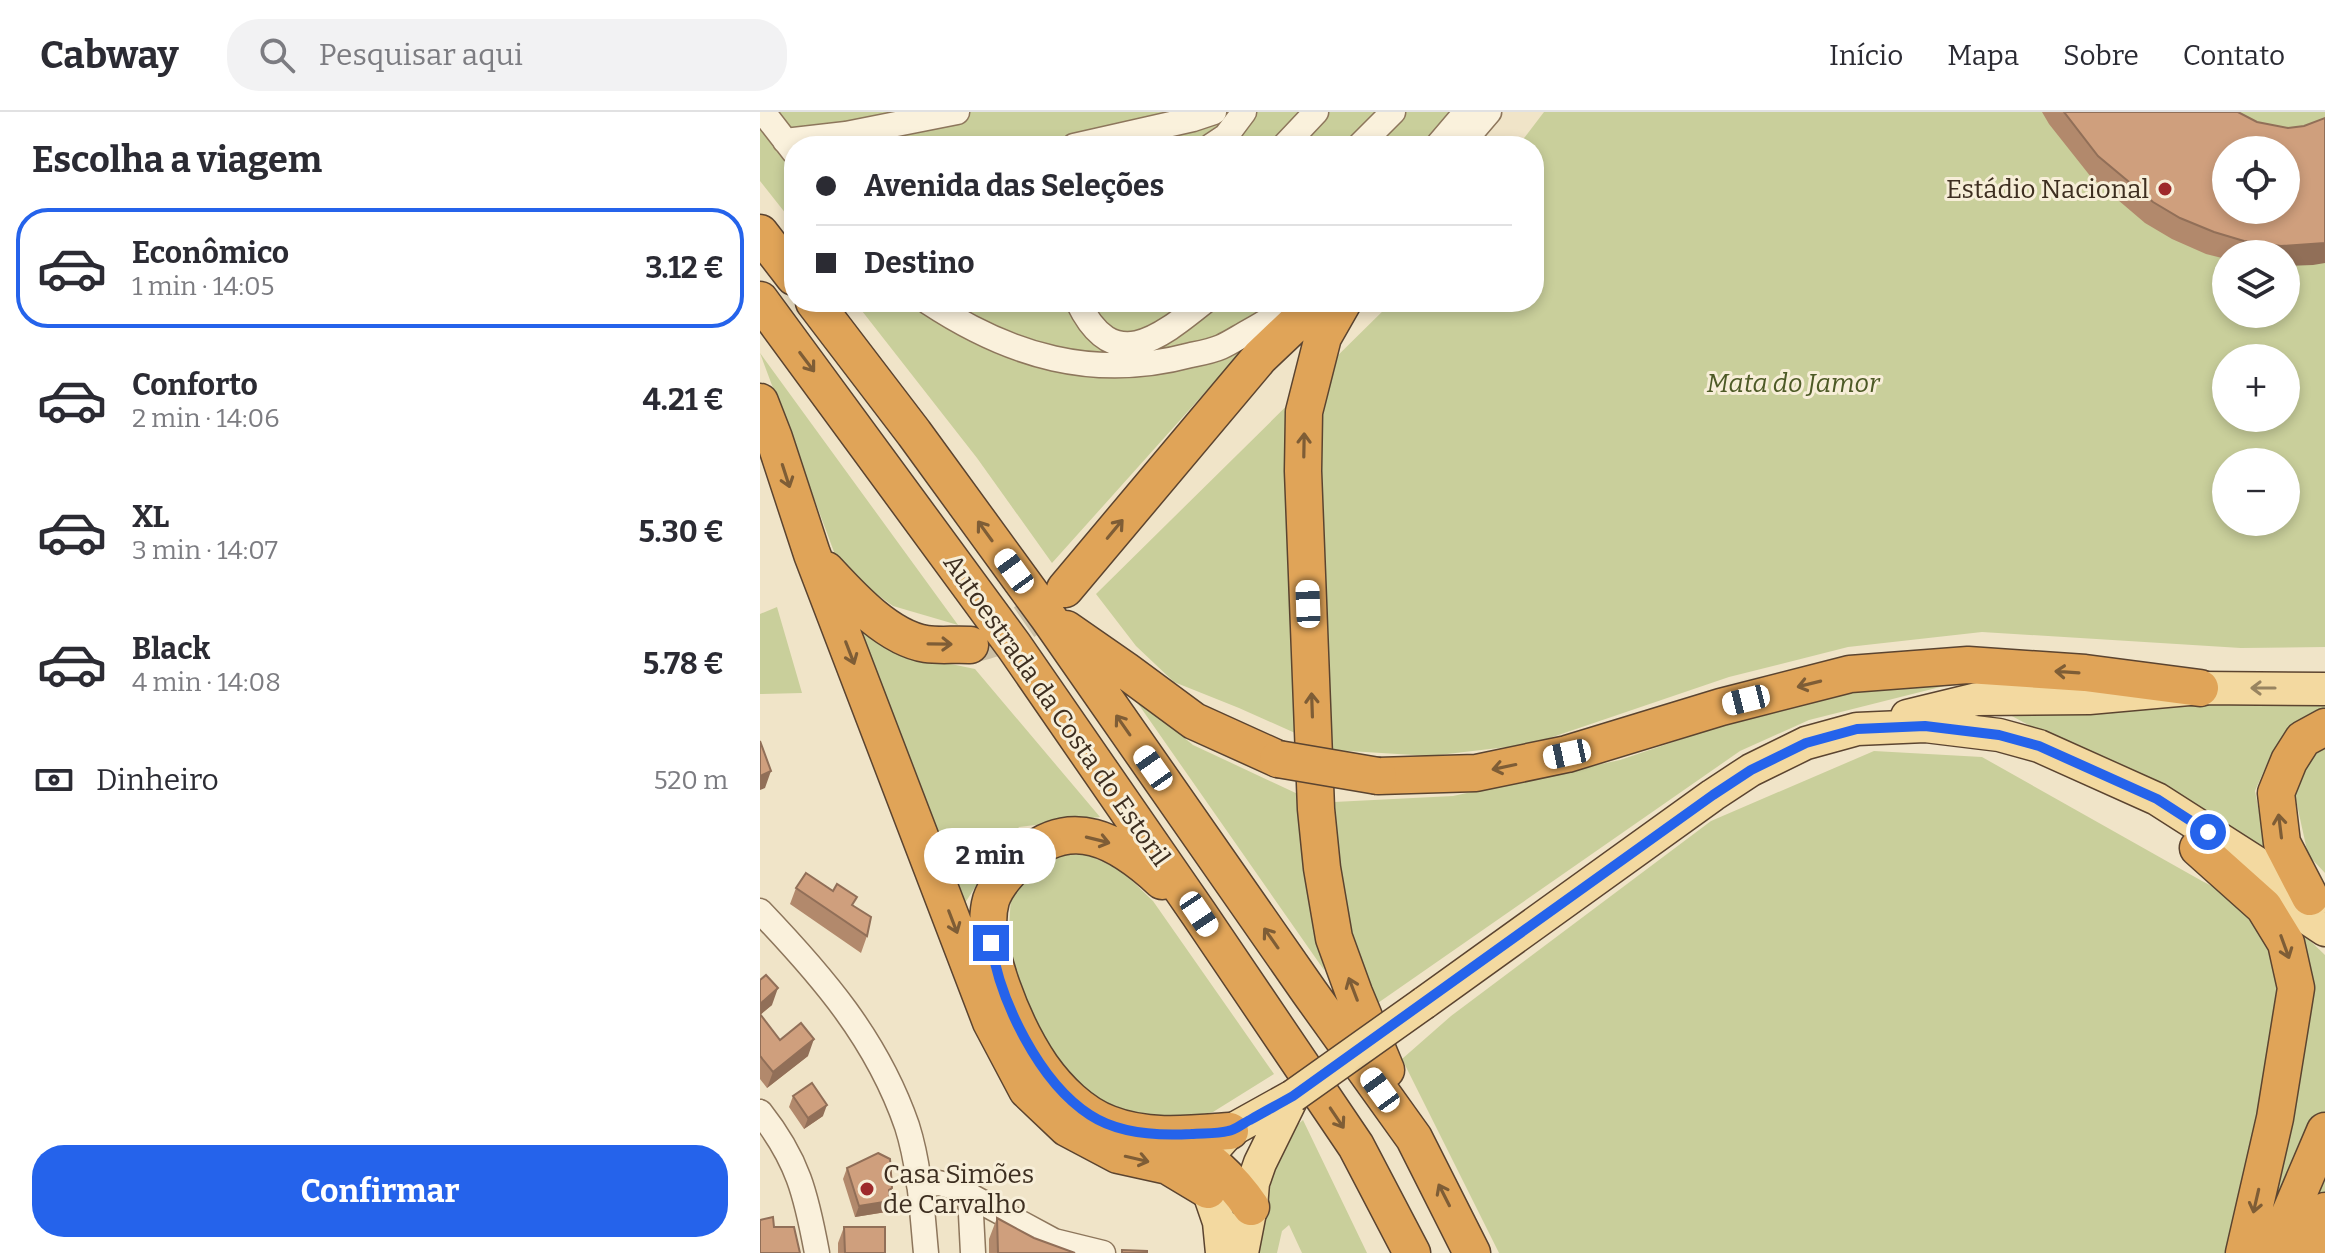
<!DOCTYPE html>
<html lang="pt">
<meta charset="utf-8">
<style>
body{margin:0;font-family:Bitter,serif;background:#f2f2f3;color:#2b2b33;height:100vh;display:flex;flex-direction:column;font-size:30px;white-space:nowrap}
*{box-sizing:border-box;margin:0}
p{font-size:26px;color:#7c7c81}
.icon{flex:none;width:44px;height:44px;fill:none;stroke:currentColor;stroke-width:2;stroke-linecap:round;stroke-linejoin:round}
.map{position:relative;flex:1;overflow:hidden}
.sheet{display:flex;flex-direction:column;background:#fff;width:760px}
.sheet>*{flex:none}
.guide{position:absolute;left:24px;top:24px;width:760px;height:176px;border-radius:32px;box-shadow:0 4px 12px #0003;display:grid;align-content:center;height:176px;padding:0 32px;background:#fff}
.controls{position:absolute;left:1452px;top:24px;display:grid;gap:16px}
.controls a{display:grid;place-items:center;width:88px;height:88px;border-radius:50%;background:#fff;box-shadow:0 4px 12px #0003;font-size:40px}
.end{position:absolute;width:36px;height:36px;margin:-18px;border:10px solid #2563eb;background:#fff;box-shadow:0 0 0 4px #fff}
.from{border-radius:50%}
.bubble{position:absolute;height:56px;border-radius:28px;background:#fff;box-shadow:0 4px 12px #0003;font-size:26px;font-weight:700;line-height:56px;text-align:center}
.car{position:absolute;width:24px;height:48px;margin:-24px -12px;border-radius:10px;box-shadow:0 0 6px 2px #0007;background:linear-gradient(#fff 24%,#345 0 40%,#fff 0 76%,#345 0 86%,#fff 0)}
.guide b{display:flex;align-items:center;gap:28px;height:76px;font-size:30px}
.guide b+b{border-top:2px solid #e1e1e2}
.guide i{width:20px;height:20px;background:#2b2b33}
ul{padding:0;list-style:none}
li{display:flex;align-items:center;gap:24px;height:120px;margin:0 16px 12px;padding:0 16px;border:4px solid transparent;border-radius:32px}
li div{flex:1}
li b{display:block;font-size:30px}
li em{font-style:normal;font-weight:700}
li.on{border-color:#2563eb}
li>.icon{width:72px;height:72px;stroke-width:1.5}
h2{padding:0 32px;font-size:36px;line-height:96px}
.pay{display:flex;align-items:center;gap:20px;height:88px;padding:0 32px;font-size:30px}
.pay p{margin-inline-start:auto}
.action{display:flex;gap:16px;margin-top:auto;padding:16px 32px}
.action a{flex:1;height:92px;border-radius:32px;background:#2563eb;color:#fff;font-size:32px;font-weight:700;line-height:92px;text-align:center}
header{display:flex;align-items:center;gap:48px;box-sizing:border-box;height:112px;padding:0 40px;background:#fff;border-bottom:2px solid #e1e1e2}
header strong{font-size:38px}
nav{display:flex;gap:44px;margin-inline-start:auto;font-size:28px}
.search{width:560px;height:72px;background:#f2f2f3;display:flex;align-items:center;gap:20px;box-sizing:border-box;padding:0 28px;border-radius:32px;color:#7c7c81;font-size:30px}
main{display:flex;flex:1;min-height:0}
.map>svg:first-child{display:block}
</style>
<header>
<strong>Cabway</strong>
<div class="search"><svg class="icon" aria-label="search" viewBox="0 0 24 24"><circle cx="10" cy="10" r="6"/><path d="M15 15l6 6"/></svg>Pesquisar aqui</div>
<nav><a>Início</a><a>Mapa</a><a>Sobre</a><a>Contato</a></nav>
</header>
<main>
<section class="sheet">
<h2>Escolha a viagem</h2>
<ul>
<li class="on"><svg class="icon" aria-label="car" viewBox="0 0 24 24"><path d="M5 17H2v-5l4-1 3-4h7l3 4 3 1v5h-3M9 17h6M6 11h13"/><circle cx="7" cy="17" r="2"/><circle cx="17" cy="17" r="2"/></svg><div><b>Econômico</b><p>1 min · 14:05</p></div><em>3.12 €</em></li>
<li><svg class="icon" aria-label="car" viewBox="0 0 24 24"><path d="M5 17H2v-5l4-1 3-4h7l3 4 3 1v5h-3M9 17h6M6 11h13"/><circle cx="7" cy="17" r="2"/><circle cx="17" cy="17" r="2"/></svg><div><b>Conforto</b><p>2 min · 14:06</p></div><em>4.21 €</em></li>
<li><svg class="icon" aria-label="car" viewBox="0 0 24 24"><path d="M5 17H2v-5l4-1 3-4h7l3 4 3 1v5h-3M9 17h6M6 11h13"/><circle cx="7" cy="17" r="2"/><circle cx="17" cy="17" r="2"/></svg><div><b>XL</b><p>3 min · 14:07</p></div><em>5.30 €</em></li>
<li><svg class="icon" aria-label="car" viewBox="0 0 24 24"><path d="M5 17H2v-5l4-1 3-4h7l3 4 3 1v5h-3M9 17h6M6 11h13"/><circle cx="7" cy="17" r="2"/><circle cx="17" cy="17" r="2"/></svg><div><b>Black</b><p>4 min · 14:08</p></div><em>5.78 €</em></li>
</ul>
<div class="pay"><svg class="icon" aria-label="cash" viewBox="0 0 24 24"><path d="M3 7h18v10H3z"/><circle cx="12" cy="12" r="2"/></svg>Dinheiro<p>520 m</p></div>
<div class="action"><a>Confirmar</a></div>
</section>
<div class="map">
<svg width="1565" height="1141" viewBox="0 0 1565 1141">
<rect width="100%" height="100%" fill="#f0e4c8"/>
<path fill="#c9cf9b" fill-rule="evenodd" d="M0,0H692L662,34H34V112L0,69Z
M784,0H1565V535L1481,536L1222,520L1088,535L969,565L772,632L670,644L573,638L479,596L414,570L376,534L336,482L632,190H774V34H758ZM1466,38H1526V98H1466ZM1466,142H1526V202H1466ZM1466,246H1526V306H1466ZM1466,350H1526V410H1466Z
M95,190H526L292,451L217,346Z
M0,241L198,513L133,494L80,456Z
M17,495L42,581L0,582V502Z
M99,519L162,546L215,557L340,705L259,715L224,761L205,791Z
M1208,568L1049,608L980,639L615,893L582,804L574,690L693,684L860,648L1025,592L1140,572Z
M372,583L433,633L540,683L564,858Z
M1456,586L1565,587V602L1550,607L1510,645L1495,679L1507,742L1250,603Z
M1565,632V761L1548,743L1534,679L1553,641Z
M1114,639L1222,645L1442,769L1541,820L1565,843V1141H739L642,947L691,904L951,709Z
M326,742L362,759L393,789L514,962L453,1000L393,1011L351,1002L322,978L290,939L258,884L248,830L251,785L267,763L292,744Z
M543,1008L607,1141H542L529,1113L522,1119L517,1141H498L511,1070L523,1025Z"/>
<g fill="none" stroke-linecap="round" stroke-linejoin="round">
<path stroke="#ccc0a6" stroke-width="36" stroke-dasharray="36 18" stroke-linecap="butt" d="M215,532C252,525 278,500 305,477"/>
<defs>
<path id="minor" d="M3,0L34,40
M25,29L86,22L197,0
M314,34L433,7L454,0
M451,34L466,24L484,0
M524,34L556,0
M599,34L633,0
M677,34L706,0
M700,34L729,0
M168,190C250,244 334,269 431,243C441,241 452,239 461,235C470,231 479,225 488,220C504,211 520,202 534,190
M318,190C353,263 398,227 444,190
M0,799C62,864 117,927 147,1014C160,1055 162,1099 166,1141
M0,1000C38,1048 46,1082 57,1141
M159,1073L179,1071L194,1075L294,1129L343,1141
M210,1083L213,1141"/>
<path id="major" d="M1147,604L1217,587L1329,586L1440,576L1565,577
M1520,788L1565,818
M664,891L953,683L991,658L1046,631L1097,617L1165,614L1239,623L1279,634L1397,687L1555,788
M462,1141L459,1110L448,1078L447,1045L470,1019L533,984
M482,1141L491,1095L493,1071L500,1051L533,984"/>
<path id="highway" d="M0,121L34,165
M0,188L254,534L439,802L596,1034L652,1141
M54,190L154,321L288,505L550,881L654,1026L712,1141
M583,190L563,225L544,300L543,359L556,697L562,756L574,826L594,881L626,958
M0,290L14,326L52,442L231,910L267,978L307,1016L358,1043L408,1054L448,1078
M66,458C91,485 128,526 166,532C180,534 195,532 210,533
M305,477L500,245L558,190
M306,517L365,558L434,609L518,647
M618,664L716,661L807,642L961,595L1090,562L1208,553L1325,561L1440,576
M1438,736L1504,795L1526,831L1536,876L1515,1006L1484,1141
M402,769C359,729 310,700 260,749C248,760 236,773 231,788C218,833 256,917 281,954C298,978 322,1002 349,1012C387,1027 430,1022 470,1019
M1550,785L1522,731L1516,681L1529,649L1543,627L1565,615
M415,1023C445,1044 470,1064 491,1095
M1513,1141L1565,1019
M1548,1141L1565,1099"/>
</defs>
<use href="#minor" stroke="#8d765c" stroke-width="27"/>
<use href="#major" stroke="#5b4430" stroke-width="35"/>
<use href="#highway" stroke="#5b4430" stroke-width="39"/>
<use href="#minor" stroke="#faf1dc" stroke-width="24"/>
<use href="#major" stroke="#f3d9a0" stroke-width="32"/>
<use href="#highway" stroke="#e0a458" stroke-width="36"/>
<defs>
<path id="major-bridge" d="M533,984L664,891"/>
<path id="highway-bridge" d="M518,647L618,664"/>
</defs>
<use href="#major-bridge" stroke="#5b4430" stroke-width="35" stroke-linecap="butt"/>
<use href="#highway-bridge" stroke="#5b4430" stroke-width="39" stroke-linecap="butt"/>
<use href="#major-bridge" stroke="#f3d9a0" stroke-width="32"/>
<use href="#highway-bridge" stroke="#e0a458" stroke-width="36"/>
</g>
<path fill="#b2896c" d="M1282,0H1478L1553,153L1526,142H1466V147L1446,142L1412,127L1385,111L1331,65L1289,12Z
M36,776L94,794L107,824L101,841L30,792Z
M0,868L12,893L0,903L20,928L48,944L7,976L0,967Z
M33,984L63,1004L44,1017L29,995Z
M87,1056L132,1076L126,1100L95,1105L83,1067Z
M237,1106L274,1126L315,1141H229V1127Z
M84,1115L125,1141H78V1131Z"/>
<path fill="#916f58" d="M1484,129L1565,131V151L1553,153L1526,154V142H1480Z
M11,659L5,676L0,678V664Z
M18,876L12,893L0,903V892Z
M54,927L48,944L7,976L13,960Z
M67,993L63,1004L44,1017L48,1006Z
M130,1089L126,1100L95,1105L99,1094Z"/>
<path fill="#cf9f7d" stroke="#916f58" stroke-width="2" fill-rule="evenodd" d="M1304,0H1478L1497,10L1528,16L1544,14L1565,6V131L1521,134L1484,129L1454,120L1420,106L1393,90L1338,44ZM1466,38H1526V98H1466Z
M0,629L11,659L0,664Z
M46,761L73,779L77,772L97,785L92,793L111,805L107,824L36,776Z
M6,863L18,876L0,892V868Z
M0,902L20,928L41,911L54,927L13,960L0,944Z
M52,971L67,993L48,1006L33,984Z
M118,1041L130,1047L132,1076L129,1078L130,1089L99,1094L87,1056Z
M13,1105L14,1115H34L40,1141H0V1108Z
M237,1106L274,1126L315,1141H238Z
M84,1115H125V1141H85Z
M362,1138L387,1139V1141H362Z"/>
<defs><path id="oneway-shaft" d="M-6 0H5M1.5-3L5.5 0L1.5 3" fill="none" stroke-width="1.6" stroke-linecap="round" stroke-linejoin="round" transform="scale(2)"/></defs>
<g stroke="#7e5d36">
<use href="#oneway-shaft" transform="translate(47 250) rotate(53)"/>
<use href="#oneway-shaft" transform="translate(544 333) rotate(-89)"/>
<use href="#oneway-shaft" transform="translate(26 364) rotate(72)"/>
<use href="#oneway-shaft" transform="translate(355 417) rotate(-50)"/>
<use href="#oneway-shaft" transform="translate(225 419) rotate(-126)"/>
<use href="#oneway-shaft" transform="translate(180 532) rotate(1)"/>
<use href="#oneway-shaft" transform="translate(90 541) rotate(69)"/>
<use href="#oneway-shaft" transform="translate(1307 560) rotate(-176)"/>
<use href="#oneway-shaft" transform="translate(1049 572) rotate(166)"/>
<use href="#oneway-shaft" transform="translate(552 593) rotate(-92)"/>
<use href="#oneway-shaft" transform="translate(363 613) rotate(-125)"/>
<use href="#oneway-shaft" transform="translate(744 655) rotate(168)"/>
<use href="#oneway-shaft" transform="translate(1520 714) rotate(-97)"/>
<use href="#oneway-shaft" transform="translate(338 728) rotate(14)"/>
<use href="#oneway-shaft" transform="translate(193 810) rotate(69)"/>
<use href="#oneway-shaft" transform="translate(511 826) rotate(-125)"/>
<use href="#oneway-shaft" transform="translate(1525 835) rotate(70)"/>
<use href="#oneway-shaft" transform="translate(593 877) rotate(-111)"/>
<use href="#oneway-shaft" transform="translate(577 1006) rotate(56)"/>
<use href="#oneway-shaft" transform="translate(377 1047) rotate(13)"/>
<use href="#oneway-shaft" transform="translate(684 1083) rotate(-117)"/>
<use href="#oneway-shaft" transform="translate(1496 1089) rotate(103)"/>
</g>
<use stroke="#988460" href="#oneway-shaft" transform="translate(1503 576) rotate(-180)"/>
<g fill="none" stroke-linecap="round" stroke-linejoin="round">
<path stroke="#2563eb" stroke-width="10" d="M231,831C240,889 279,970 330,1003C359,1022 398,1024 431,1022C443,1021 457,1022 468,1019C476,1018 483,1011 490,1008C504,1000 519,992 533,984L953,683L991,658L1046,631L1097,617L1165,614L1239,623L1279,634L1397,687L1448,720"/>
</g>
<g fill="#9e2a2b" stroke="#f7eed8" stroke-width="3">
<circle cx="1405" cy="77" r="8"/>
<circle cx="107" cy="1077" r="8"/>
</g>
<g text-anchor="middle" stroke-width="6" stroke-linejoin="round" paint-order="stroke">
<g font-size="26" fill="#3d2e20" stroke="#f7eed8" text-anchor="end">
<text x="1389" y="86">Estádio Nacional</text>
<text x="123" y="1071" text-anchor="start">Casa Simões<tspan x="123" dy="30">de Carvalho</tspan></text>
</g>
<g font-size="26" font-style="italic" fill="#4d5a26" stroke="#f7eed8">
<text x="1033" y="280">Mata do Jamor</text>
</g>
<g font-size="26" fill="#3d2e20" stroke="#f7eed8">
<text transform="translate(297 598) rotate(55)" y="9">Autoestrada da Costa do Estoril</text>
</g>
</g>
</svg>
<div class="controls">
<a><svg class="icon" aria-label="locate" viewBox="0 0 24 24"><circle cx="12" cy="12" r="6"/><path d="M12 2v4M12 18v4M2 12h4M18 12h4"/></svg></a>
<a><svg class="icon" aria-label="layers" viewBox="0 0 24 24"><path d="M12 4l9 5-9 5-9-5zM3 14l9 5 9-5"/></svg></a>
<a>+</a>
<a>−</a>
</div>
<i class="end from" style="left:1448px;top:720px"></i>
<i class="end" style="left:231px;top:831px"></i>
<div class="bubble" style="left:164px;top:716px;width:132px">2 min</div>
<i class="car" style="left:254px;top:459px;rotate:324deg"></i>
<i class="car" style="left:548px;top:492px;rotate:358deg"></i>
<i class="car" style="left:986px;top:588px;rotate:256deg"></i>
<i class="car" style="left:807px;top:642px;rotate:258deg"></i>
<i class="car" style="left:393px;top:656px;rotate:325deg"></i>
<i class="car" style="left:439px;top:802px;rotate:146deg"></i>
<i class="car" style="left:620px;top:978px;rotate:324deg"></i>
<div class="guide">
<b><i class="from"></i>Avenida das Seleções</b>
<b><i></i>Destino</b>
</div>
</div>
</main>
